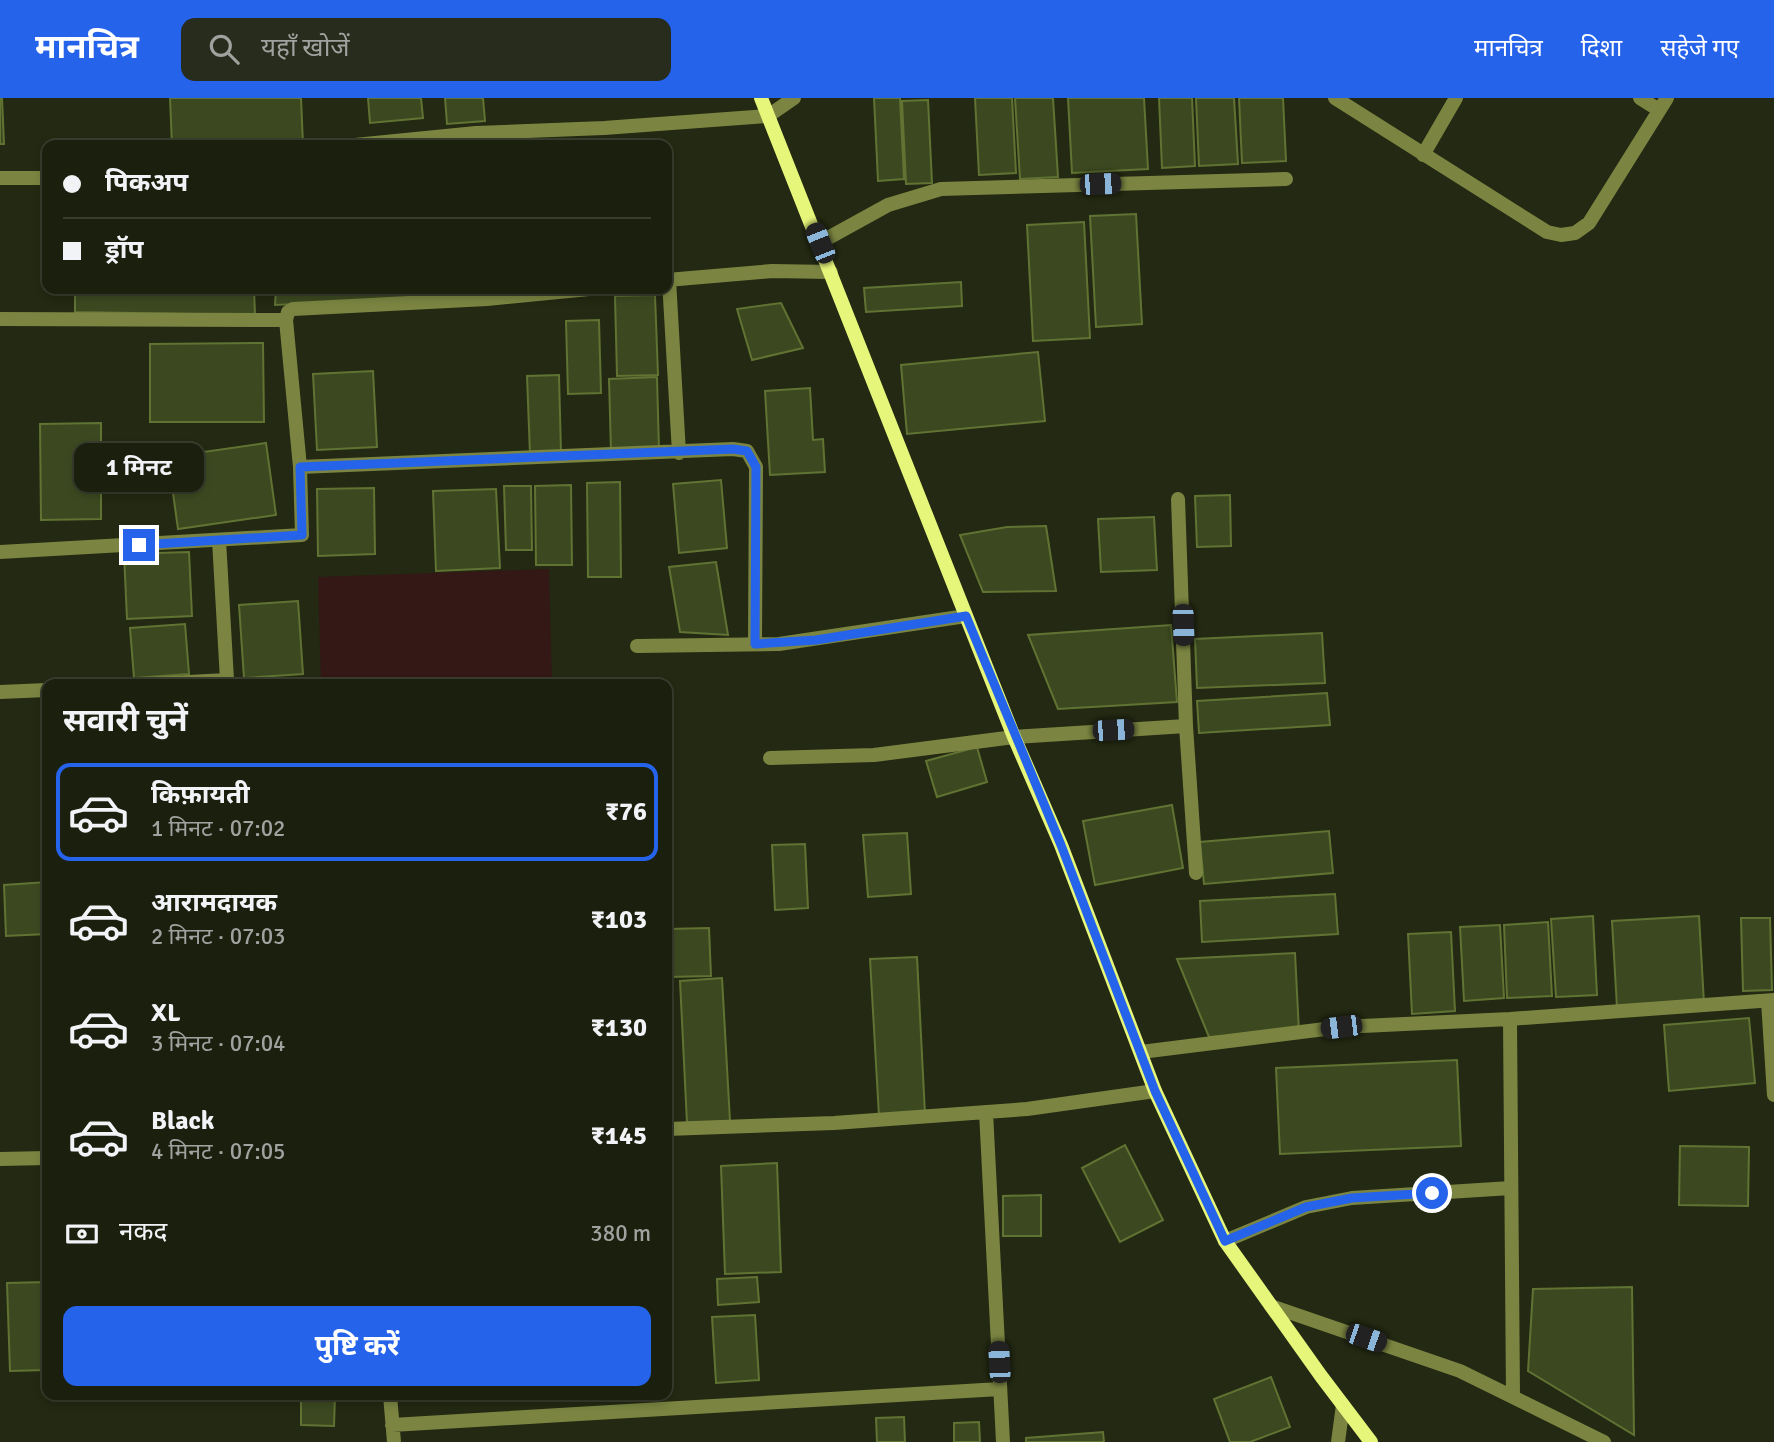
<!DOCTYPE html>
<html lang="hi">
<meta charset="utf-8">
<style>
body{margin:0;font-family:Signika,"Noto Sans Devanagari",sans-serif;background:#272c1c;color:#f1f3f6;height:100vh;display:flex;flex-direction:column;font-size:26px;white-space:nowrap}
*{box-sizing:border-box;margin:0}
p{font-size:23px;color:#9fa29e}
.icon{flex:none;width:38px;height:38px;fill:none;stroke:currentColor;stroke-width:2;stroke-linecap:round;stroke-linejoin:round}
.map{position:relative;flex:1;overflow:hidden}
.sheet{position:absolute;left:42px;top:581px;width:630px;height:721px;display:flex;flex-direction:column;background:#1a1f0e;border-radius:14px;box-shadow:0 4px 10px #0003,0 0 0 2px #383d2e}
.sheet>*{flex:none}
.top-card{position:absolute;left:42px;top:42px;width:630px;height:154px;border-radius:14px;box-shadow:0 4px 10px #0003,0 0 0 2px #383d2e;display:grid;align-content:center;height:154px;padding:0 21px;background:#1a1f0e}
.end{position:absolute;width:32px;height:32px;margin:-16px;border:9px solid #2563eb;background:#fff;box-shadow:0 0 0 4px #fff}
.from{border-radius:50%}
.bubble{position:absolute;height:49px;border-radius:14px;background:#1a1f0e;box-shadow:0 4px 10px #0003,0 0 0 2px #383d2e;font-size:23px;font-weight:700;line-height:49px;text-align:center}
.car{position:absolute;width:21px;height:42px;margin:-21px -10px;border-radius:9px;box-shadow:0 0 5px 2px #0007;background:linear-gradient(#222 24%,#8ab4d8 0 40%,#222 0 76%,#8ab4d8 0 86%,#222 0)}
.top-card b{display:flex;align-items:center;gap:24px;height:66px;font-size:26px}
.top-card b+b{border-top:2px solid #383d2e}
.top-card i{width:18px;height:18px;background:#f1f3f6}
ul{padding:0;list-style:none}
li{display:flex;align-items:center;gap:21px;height:98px;margin:0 14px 10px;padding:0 7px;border:4px solid transparent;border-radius:14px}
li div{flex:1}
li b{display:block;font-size:26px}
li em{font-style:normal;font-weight:700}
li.selected{border-color:#2563eb}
li>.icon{width:63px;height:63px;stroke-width:1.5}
h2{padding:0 21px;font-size:32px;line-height:84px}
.pay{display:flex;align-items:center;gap:18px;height:77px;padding:0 21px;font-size:26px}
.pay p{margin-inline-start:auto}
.primary-button{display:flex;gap:14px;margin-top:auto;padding:14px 21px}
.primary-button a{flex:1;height:80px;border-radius:14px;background:#2563eb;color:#fff;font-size:28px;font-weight:700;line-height:80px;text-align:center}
header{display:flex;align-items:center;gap:42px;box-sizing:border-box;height:98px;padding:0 35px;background:#2563eb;color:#fff}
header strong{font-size:33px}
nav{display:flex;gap:38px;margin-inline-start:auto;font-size:24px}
.search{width:490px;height:63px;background:#272c1c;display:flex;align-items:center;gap:18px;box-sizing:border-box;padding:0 24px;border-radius:14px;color:#9fa29e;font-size:26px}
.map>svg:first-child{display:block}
</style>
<header>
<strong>मानचित्र</strong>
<div class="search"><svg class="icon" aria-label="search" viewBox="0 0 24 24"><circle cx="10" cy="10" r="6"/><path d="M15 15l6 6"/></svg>यहाँ खोजें</div>
<nav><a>मानचित्र</a><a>दिशा</a><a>सहेजे गए</a></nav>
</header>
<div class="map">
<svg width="1774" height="1344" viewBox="0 0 1774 1344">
<rect width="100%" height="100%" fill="#232912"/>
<path fill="#331816" d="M549,471L552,586H321L318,479Z"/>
<path fill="#3c4920" stroke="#607333" stroke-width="2" d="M0,0H2L4,46H0Z
M170,0H301L303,47H172Z
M368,0H421L423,20L370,25Z
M445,0H483L485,23L447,26Z
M874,0H900L904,81L878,83Z
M975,0H1012L1016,75L979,77Z
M1015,0H1053L1058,79L1020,81Z
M1068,0H1144L1148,71L1072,75Z
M1159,0H1192L1195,68L1162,70Z
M1196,0H1234L1238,66L1199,68Z
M1239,0H1283L1286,63L1242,65Z
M928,2L932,85L906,86L902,3Z
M1136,116L1142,226L1096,229L1090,118Z
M1084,124L1090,240L1033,243L1027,127Z
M961,184L962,208L866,214L864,190Z
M75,191H254L255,217L75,214Z
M276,191H422V200L275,207Z
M655,197L658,277L617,278L615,198Z
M781,205L803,250L752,262L737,211Z
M599,222L601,295L568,296L566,223Z
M263,245L264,324H150V246Z
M1038,254L1045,323L907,336L901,267Z
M373,273L377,349L317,352L313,276Z
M559,277L561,355L530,356L527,278Z
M657,279L659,352L611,353L609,281Z
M810,290L813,342L823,341L825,374L770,377L765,293Z
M101,325V421L41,422L40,326Z
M266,345L276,417L178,431L168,359Z
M721,382L727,450L679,455L673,386Z
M620,384L621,479H588L587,385Z
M571,387L572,467H536L535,388Z
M504,388H531L532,452H506Z
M374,390L375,456L318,458L317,391Z
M496,391L500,470L436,473L433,393Z
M1230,397L1231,448L1197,449L1195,398Z
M1154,419L1157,472L1101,474L1098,421Z
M1046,428L1056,493L983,494L960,437L1007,429Z
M189,454L192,518L127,521L124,456Z
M716,464L728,537L680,534L669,469Z
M298,503L303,576L244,580L239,507Z
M185,526L189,576L134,580L130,530Z
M1171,527L1177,604L1058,611L1028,537Z
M1322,535L1325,585L1197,590L1195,541Z
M1327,595L1330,627L1199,635L1197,603Z
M977,649L987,684L937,699L926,663Z
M1172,707L1183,770L1095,787L1083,723Z
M1329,733L1333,775L1204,786L1200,744Z
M907,735L911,796L868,799L863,737Z
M805,746L808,810L775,812L772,747Z
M47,784V836L6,838L4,787Z
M1335,796L1338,836L1202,844L1200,803Z
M1593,818L1597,897L1556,899L1551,821Z
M1699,818L1704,905L1617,910L1612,823Z
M1741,820H1770L1772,892L1743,893Z
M1548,824L1552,898L1507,900L1504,827Z
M1500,827L1504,900L1464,903L1460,829Z
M709,830L711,878L667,879V831Z
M1451,834L1455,913L1412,916L1408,836Z
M1295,855L1299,934L1209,939L1177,861Z
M917,859L925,1016L879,1018L870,861Z
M722,880L730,1023L687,1025L680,883Z
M1749,920L1755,985L1669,993L1664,927Z
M1457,962L1461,1048L1280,1056L1276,970Z
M1125,1047L1163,1122L1120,1144L1082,1070Z
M1680,1048L1749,1049L1748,1108L1679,1107Z
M777,1065L781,1174L725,1176L721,1068Z
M1041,1097V1138H1003V1098Z
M757,1179L759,1204L718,1207L717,1181Z
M47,1184V1272L10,1273L7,1185Z
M1632,1189L1634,1337L1528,1273L1533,1191Z
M755,1217L759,1282L716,1285L712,1219Z
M1271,1279L1290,1329L1250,1344H1230L1214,1301Z
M301,1297H335L334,1328L301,1327Z
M904,1319L905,1344H877L876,1320Z
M979,1324L980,1344H954V1325Z
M1103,1334L1104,1344H1026V1340Z"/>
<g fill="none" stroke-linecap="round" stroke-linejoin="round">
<path stroke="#7b8541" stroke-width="14" d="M1335,0L1547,134L1561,137L1575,135L1589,125L1667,0
M1640,0L1659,12
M355,47L476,35L604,30L768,18L794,0
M1423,57L1456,0
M0,80H47
M819,145L888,107L941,91L1286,81
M667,182L772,173L831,174
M669,182L679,355
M0,221L286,222L288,214L293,211L487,201L589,191
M300,369L733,351L747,353L756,369L755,546
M1178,401L1186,628L1196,775
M219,442L227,582
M0,454L302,437L300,369L286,222
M637,548L779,546L966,518
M150,586L227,582V586
M0,594L47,592
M770,660L874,657L1014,639L1186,628
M1768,903L1774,997
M1510,921L1513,1299
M1141,954L1341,929L1510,921L1774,902
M986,1014L1003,1344
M667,1031L834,1025L1027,1011L1155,993
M0,1061L47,1060
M1225,1143L1306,1109L1352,1100L1511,1090
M1271,1208L1460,1273L1604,1344
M390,1297L394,1344
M392,1327L1000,1291
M1338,1344L1343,1307"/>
<path stroke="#e6f67a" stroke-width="14" d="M761,0L1014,639L1061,747L1155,993L1225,1143L1321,1278L1371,1344"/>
</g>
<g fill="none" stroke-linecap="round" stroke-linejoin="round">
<path stroke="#2563eb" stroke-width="9" d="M139,447L302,437L300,369L733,351L747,353L756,369L755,546L816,542L966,518L1061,747L1155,993L1225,1143L1306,1109L1352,1100L1432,1095"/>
</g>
</svg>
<i class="end from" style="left:1432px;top:1095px"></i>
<i class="end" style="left:139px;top:447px"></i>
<div class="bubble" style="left:74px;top:345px;width:130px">1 मिनट</div>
<i class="car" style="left:1100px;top:86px;rotate:88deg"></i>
<i class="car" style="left:820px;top:145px;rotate:338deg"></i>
<i class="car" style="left:1183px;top:527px;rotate:178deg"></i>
<i class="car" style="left:1113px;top:632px;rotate:87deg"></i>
<i class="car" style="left:1341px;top:929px;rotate:263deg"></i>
<i class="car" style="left:1366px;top:1240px;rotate:109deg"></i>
<i class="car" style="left:999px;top:1264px;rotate:357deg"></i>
<div class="top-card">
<b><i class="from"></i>पिकअप</b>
<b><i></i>ड्रॉप</b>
</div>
<section class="sheet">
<h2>सवारी चुनें</h2>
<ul>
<li class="selected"><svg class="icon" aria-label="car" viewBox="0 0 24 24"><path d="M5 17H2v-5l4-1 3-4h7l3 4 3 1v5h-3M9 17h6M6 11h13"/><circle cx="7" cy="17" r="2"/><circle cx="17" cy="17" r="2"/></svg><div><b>किफ़ायती</b><p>1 मिनट · 07:02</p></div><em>₹76</em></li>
<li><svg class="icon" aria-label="car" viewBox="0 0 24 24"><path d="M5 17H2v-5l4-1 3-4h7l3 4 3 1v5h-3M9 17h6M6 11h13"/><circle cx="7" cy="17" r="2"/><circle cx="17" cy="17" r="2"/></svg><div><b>आरामदायक</b><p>2 मिनट · 07:03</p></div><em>₹103</em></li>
<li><svg class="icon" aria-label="car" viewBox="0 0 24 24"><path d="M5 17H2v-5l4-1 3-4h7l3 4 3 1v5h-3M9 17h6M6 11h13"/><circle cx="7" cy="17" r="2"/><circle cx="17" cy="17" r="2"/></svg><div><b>XL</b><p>3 मिनट · 07:04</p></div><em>₹130</em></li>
<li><svg class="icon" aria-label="car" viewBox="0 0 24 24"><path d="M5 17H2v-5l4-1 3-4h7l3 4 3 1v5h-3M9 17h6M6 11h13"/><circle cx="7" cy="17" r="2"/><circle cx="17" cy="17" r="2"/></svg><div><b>Black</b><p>4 मिनट · 07:05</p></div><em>₹145</em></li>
</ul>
<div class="pay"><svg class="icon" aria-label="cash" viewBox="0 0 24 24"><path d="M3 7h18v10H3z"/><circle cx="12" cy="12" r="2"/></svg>नकद<p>380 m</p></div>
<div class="primary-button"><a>पुष्टि करें</a></div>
</section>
</div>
